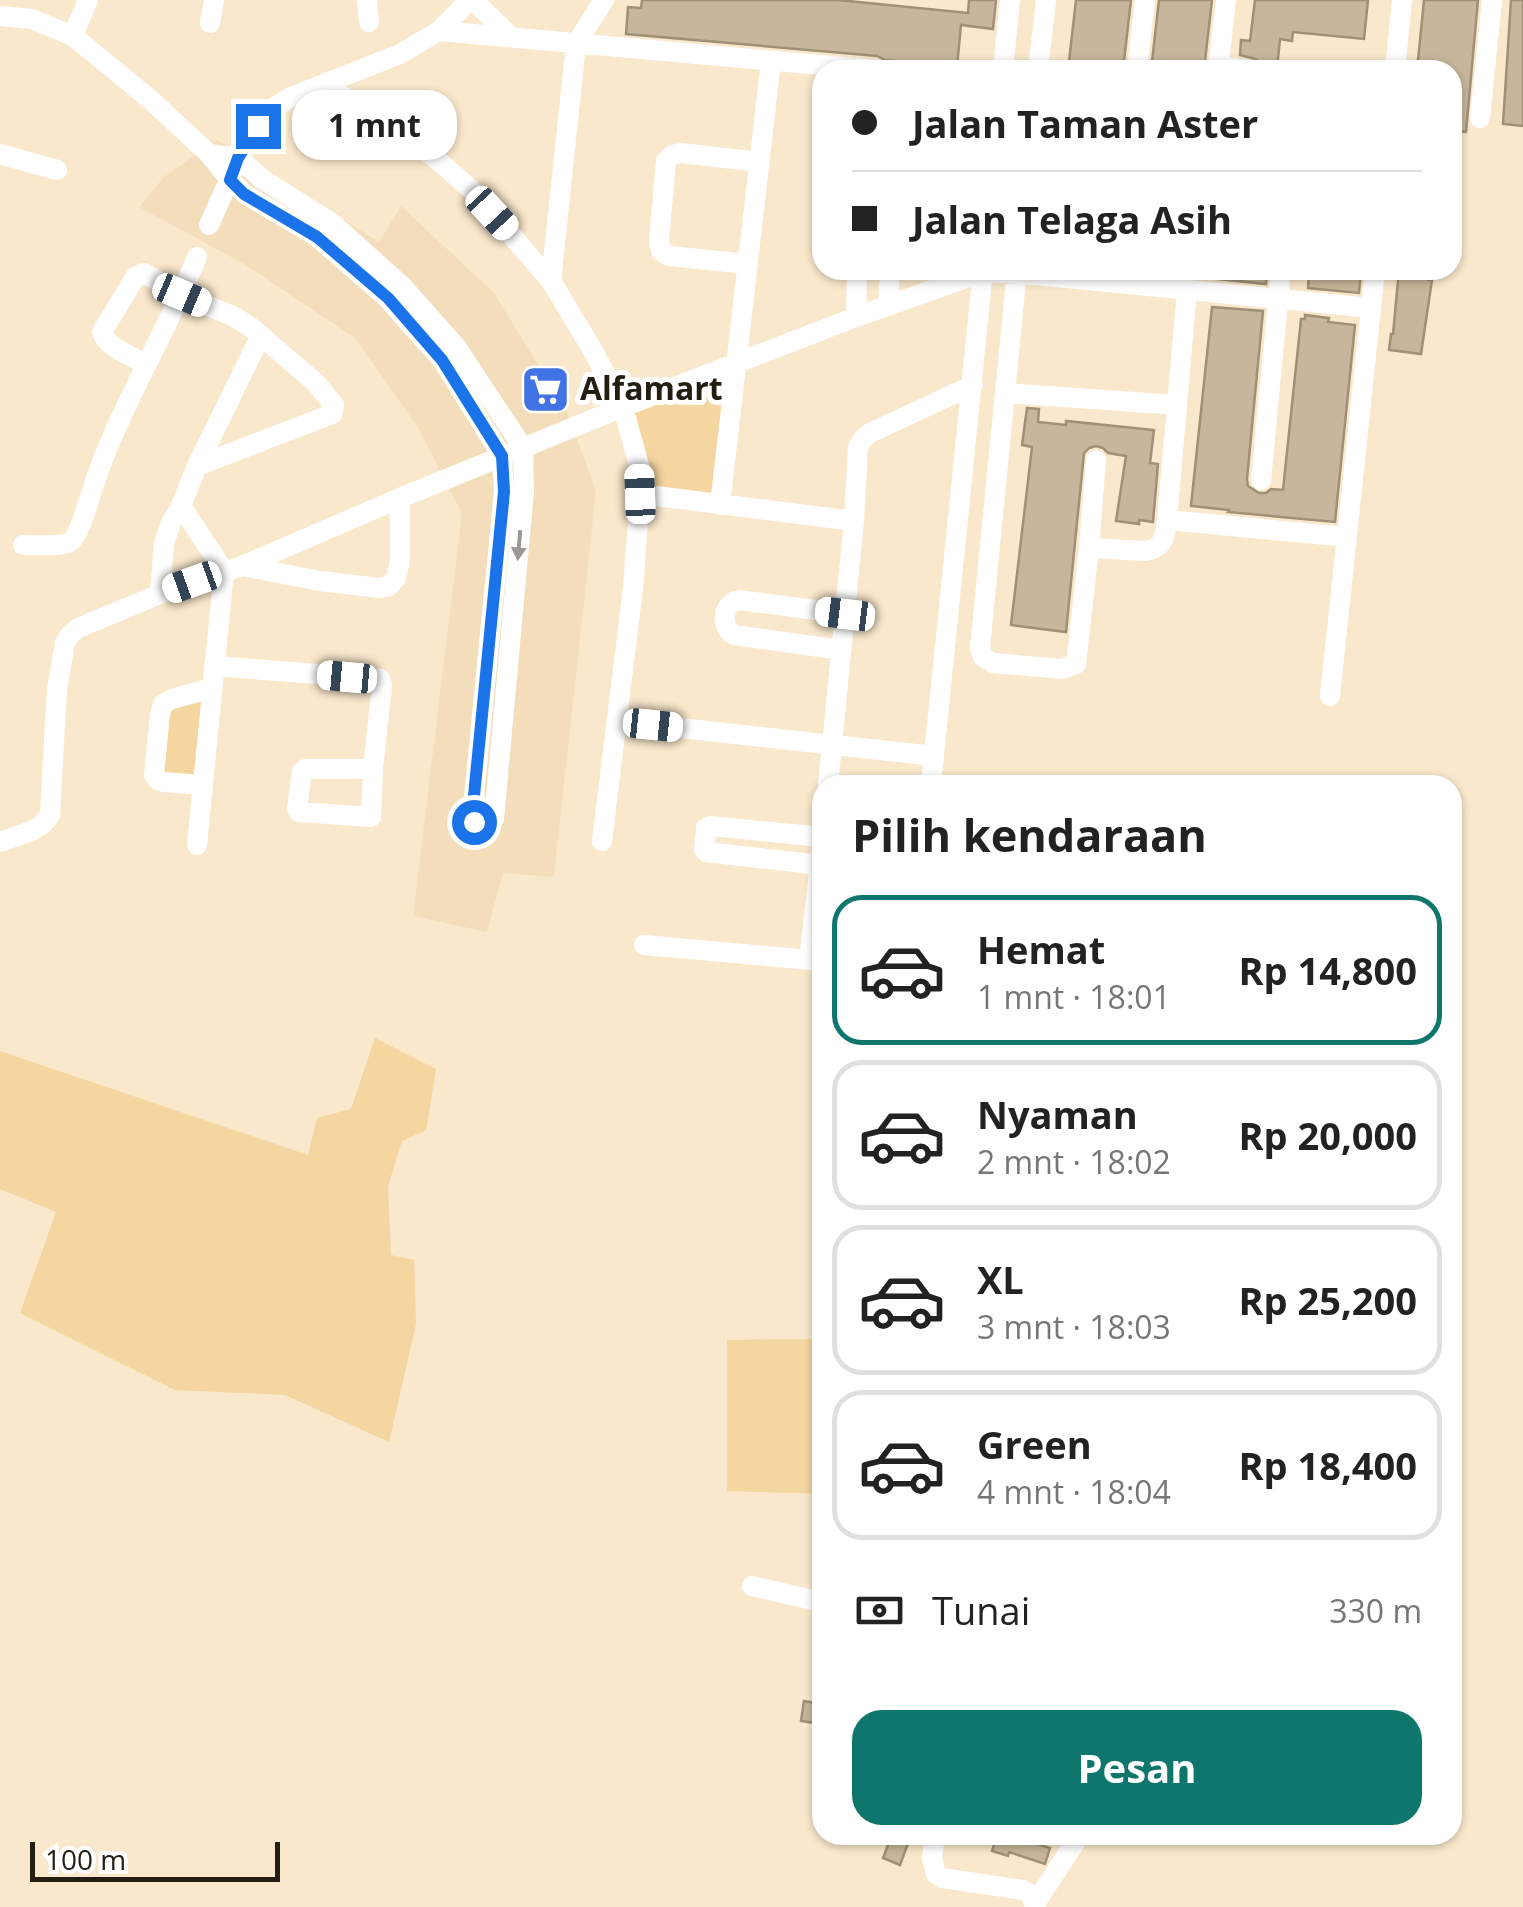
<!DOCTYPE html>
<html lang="id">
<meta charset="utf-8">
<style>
body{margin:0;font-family:"Open Sans",sans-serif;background:#f6f6f6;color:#222;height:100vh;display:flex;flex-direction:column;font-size:38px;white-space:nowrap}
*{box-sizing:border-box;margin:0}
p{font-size:32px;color:#767676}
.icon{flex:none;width:55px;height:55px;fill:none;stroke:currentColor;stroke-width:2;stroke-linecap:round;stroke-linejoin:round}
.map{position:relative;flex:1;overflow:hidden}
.details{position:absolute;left:812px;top:775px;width:650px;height:1070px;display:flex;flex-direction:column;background:#fff;border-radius:30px;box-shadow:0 2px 8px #0004}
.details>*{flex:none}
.banner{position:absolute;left:812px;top:60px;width:650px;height:220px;border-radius:30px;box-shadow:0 2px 8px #0004;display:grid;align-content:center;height:220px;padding:0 40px;background:#fff}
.scale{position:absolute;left:30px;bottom:25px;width:250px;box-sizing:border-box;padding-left:10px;border:5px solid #231d12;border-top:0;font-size:28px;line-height:35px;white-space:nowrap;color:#231d12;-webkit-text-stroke:8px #fff;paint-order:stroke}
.end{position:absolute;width:45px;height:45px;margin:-22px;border:12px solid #1a73e8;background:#fff;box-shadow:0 0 0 5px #fff}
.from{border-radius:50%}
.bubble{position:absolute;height:70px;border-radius:30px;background:#fff;box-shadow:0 2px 8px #0004;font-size:32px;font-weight:700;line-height:70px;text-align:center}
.car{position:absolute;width:30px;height:60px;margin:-30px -15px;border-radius:12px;box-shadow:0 0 8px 2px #0007;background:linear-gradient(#fff 24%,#345 0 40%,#fff 0 76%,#345 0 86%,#fff 0)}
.banner b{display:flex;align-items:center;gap:35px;height:95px;font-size:38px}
.banner b+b{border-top:2px solid #e0e0e0}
.banner i{width:25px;height:25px;background:#222}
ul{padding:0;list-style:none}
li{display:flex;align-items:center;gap:30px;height:150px;margin:0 20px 15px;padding:0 20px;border:5px solid #e0e0e0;border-radius:30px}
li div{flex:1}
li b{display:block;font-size:38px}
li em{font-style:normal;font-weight:700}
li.on{border-color:#0f766e}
li>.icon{width:90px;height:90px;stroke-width:1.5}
h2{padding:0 40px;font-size:45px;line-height:120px}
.pay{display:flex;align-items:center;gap:25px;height:110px;padding:0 40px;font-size:38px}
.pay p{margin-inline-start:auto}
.primary-button{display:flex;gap:20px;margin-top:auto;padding:20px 40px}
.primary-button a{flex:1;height:115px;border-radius:30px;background:#0f766e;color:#fff;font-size:40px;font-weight:700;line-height:115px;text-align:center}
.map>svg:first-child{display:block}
</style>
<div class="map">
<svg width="1523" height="1907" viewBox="0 0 1523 1907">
<rect width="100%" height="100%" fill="#fae8cc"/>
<path fill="#f3ddba" d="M217,140L379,242L401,206L494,293L567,412L596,491L554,877L503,873L487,932L413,916L462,513L417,426L355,338L246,265L139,207L164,177Z"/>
<path fill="#f5d5a0" d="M734,365L718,494L643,484L626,410Z
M209,692L200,781L165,779L157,767L165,707Z
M375,1038L436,1069L426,1130L402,1141L388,1186L391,1255L414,1260L416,1324L389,1442L285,1395L175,1390L20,1313L56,1212L0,1189V1051L308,1155L317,1118L351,1109Z
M822,1339V1494L727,1491V1340Z"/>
<path fill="#c7b69b" stroke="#a09076" stroke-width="2.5" d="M642,0H838L968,13L969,0H996L993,29L961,25L957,67L885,60L877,56L626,34L628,7L641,8Z
M1076,0H1131L1123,70H1068Z
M1159,0H1212L1204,70H1151Z
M1255,0H1368L1364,39L1293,32L1292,41L1280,39L1277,68L1261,66L1256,59L1240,55L1241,40L1250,41Z
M1424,0H1478L1466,132L1452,131V70H1417Z
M1511,0H1523V126L1503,124Z
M1189,270H1267L1266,284L1188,276Z
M1309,270H1361L1359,293L1308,288Z
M1399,270H1429L1428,280H1432L1421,354L1389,350L1391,334H1393Z
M1212,307L1263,311L1247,479L1248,486L1259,493H1266L1271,489L1283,490L1301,319H1305V315L1329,318L1328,322L1355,325L1335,522L1228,512L1229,510L1191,506Z
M1027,408L1039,409L1038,422L1066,425V421L1154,430L1150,463L1158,464L1153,522L1139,520V524L1116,521L1126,456L1108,453L1103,448L1096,446L1089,448L1084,453L1066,632L1011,625L1032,447L1022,445Z
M804,1701L822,1704V1724L801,1721Z
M892,1835L910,1838L900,1865L883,1858Z
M997,1835H1009L1050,1848L1045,1864L1009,1852L1008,1856L992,1851Z"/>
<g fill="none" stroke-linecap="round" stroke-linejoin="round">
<path stroke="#fff" stroke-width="20" d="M367,0L369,22
M473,0L510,36
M0,16L32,19L73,36L152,101L209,154L230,180L245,194L317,237L387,298L442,360L502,456L504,491L472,817L474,822L490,824L494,819L524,491L523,448L457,348L402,286L333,224L262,179L239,158L209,154
M210,23L214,0
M439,31L876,70
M73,36L88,0
M1218,66L1248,70
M1003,70L1010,0
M1038,70L1046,0
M1137,70L1145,0
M1218,70L1226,0
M1395,70L1402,0
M324,86L404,131L473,191L551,281L592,349L623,407L640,469V494L633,588L602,841
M1480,118L1492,0
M0,154L57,170
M209,225L239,158L267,112L291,97L400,54L439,31L470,0
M748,264L669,256L661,251L659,241L666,161L672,155L681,153L760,162
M1017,270L980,648L983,657L993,663L1062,669L1076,664L1089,548L1096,460
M551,281L576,44L604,0
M888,306L890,270
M856,317L857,270
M146,364C132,356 107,348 102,332L136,276L144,273L182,295L235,317L252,328L316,383L334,405L332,414L197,466
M1006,393L1177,405
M1261,480L1281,270
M640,494L854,521
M720,505L771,61
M181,506L224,571L197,845
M1167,520L1347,537
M23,545C34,545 61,547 70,542C81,535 93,484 99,470C126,397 168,329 197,257
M1089,548L1146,551C1164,548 1165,536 1167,520L1187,290
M242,566L320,581L379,588L389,586L396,578L400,561V498
M160,594L164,543L171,523L181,506L197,466L261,335
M841,650L734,635C720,627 722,603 739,600L845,614
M214,666L380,679L382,685L373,769L371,817L299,812L297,808L302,772L305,769H373
M1330,696L1375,270
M617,721L934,756
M203,785L164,782L158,780L154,775L160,715L163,704L172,699L212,688
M828,785L854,521L858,447L863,439L870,433L973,385
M931,785L983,270
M0,842C17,835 41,832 50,815L57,689L65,643L70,635L78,628L160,594L242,566L400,498L623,407L856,317L983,272L1036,275L1371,308
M820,865L706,852L704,849L706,828L710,826L822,837
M644,945L822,961
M809,960L822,846
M752,1586L822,1602
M935,1835L932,1858L936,1874L942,1878L1023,1890L1030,1894L1036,1907
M1036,1902L1080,1835"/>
</g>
<defs><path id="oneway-solid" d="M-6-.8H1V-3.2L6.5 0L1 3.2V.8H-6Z" transform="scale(2.5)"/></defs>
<use fill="#9c9994" href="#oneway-solid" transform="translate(519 545) rotate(95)"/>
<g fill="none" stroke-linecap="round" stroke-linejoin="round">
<path stroke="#1a73e8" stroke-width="12" d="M258,126L238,158L230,180L244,194L317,237L388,298L442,360L502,456L504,492L472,816L474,822"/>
</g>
<defs>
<symbol id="supermarket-square" viewBox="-11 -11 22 22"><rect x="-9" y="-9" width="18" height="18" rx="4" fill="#4173e4" stroke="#fff"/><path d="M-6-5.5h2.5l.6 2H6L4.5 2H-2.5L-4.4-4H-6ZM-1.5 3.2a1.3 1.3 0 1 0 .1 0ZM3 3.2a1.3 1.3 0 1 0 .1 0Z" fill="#fff"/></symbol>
</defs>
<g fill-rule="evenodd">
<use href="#supermarket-square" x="518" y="362" width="55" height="55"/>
</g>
<g text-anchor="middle" stroke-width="10" stroke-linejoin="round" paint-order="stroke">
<g font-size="32" font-weight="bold" fill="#231d12" stroke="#fff" text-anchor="start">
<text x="580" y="400">Alfamart</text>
</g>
</g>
</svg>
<div class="scale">100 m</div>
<i class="end from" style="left:474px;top:822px"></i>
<i class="end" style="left:258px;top:126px"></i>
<div class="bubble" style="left:292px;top:90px;width:165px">1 mnt</div>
<i class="car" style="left:492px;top:213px;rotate:137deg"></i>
<i class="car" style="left:182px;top:295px;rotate:113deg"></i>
<i class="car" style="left:640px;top:494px;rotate:358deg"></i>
<i class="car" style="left:192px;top:582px;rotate:250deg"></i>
<i class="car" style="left:845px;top:614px;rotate:277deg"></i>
<i class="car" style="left:347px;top:677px;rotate:275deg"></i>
<i class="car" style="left:653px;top:725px;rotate:96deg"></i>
<div class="banner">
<b><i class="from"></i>Jalan Taman Aster</b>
<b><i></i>Jalan Telaga Asih</b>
</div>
<section class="details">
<h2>Pilih kendaraan</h2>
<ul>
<li class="on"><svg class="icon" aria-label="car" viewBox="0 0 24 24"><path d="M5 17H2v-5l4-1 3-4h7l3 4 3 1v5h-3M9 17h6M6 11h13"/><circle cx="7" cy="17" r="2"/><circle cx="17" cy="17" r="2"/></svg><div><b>Hemat</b><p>1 mnt · 18:01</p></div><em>Rp 14,800</em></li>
<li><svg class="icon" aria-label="car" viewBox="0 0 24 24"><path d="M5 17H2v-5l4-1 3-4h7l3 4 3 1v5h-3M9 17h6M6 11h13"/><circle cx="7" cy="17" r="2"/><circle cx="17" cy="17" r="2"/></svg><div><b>Nyaman</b><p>2 mnt · 18:02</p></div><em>Rp 20,000</em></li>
<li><svg class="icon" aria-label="car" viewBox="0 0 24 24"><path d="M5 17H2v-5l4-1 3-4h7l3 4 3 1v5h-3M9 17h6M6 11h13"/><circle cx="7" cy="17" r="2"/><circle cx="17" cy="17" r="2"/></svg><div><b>XL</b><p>3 mnt · 18:03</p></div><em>Rp 25,200</em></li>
<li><svg class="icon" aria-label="car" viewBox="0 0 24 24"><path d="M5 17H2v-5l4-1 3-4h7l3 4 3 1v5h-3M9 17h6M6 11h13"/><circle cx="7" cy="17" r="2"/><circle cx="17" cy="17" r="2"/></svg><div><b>Green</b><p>4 mnt · 18:04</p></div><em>Rp 18,400</em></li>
</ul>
<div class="pay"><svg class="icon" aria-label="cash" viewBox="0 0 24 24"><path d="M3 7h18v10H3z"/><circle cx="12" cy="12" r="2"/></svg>Tunai<p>330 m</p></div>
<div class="primary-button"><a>Pesan</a></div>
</section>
</div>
